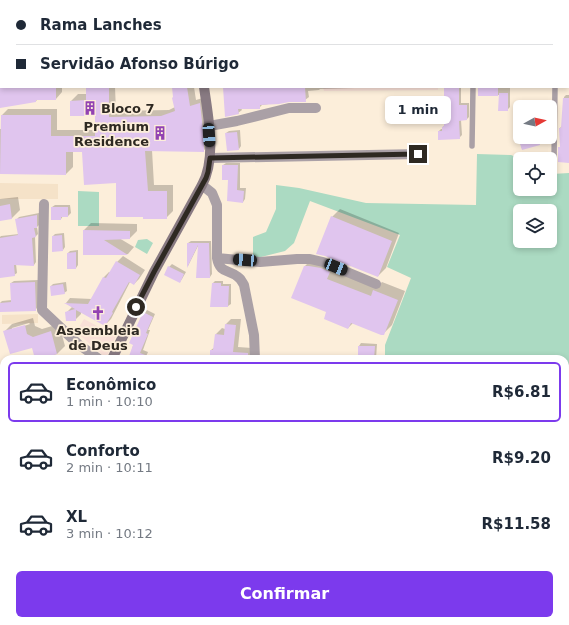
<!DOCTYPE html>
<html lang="pt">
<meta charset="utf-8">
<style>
body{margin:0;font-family:"DejaVu Sans",sans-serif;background:#f6f6f7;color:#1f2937;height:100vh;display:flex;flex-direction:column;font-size:15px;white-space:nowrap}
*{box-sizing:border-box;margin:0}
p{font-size:13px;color:#747a83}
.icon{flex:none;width:22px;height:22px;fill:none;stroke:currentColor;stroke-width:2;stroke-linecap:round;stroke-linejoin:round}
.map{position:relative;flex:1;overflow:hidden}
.sheet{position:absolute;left:0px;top:355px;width:569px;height:270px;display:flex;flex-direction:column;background:#fff;border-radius:12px 12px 0 0;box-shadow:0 2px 6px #0003}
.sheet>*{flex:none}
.banner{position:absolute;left:0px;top:0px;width:569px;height:88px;box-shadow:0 2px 6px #0003;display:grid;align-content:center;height:88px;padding:0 16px;background:#fff}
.needle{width:26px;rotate:82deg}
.tools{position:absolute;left:513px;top:100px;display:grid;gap:8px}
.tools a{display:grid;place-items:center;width:44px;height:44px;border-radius:6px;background:#fff;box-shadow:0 2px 6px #0003;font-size:20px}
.end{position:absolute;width:18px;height:18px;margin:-9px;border:5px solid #2e2922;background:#fff;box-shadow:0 0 0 2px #fff}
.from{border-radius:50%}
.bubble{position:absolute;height:28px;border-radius:6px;background:#fff;box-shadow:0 2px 6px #0003;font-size:13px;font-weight:600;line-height:28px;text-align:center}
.car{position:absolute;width:12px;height:24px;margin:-12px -6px;border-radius:5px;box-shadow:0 0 3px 1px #0007;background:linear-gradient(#222 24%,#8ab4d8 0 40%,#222 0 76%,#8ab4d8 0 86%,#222 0)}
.banner b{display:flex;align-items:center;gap:14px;height:38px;font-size:15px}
.banner b+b{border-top:1px solid #e0e1e3}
.banner i{width:10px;height:10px;background:#1f2937}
ul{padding:7px 0 0;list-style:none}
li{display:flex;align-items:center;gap:12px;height:60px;margin:0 8px 6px;padding:0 8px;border:2px solid transparent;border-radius:6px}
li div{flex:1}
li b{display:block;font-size:15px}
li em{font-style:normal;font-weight:600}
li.on{border-color:#7c3aed}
li>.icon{width:36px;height:36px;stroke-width:1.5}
.button{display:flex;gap:8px;margin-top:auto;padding:8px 16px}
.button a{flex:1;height:46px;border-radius:6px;background:#7c3aed;color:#fff;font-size:16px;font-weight:600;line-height:46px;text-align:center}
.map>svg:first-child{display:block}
</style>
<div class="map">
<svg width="569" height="625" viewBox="0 0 569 625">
<rect width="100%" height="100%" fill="#fceeda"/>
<path fill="#f9e0d7" d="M261,0H439V1H262Z
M323,87H438V90L324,91Z
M84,319L116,336L106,358L76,332Z"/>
<path fill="#f5e2c8" d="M0,183L58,184V199H0Z
M38,314V323L2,324V315Z"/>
<path fill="#abdac2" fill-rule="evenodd" d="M477,154L511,155L521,159H520V189H550V173L552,174L569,173V480L565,478V359H385V345L411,278L387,267L400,235L310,201L294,243L285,251L253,259V237L266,232L276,209V185L299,188L366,203L476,205ZM520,211H550V241H520Z
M78,191L99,192V226H78Z
M147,239L153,243L147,254L135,247L138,240Z
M565,530L569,533V625H547V624L505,622L503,625H311L312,621H565Z"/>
<path fill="#0003" fill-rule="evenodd" d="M165,0H192V1H164Z
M309,0H333L334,1H308Z
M377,0H420V1H377Z
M534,0H546V1H536V0Z
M566,0H569V46H568V1H566Z
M568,64H569V87H568Z
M1,81V87H62V92L56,99H38L36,101L0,107V82Z
M87,87H115L116,111L169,110L175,107L173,87H194L196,100L206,97L210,145L203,151L152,150L154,185H173V211L166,218L116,182L83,151H73V167L66,174L0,173V129H2V115L8,109H57V130H96V115L71,101L78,94H87Z
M224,87H357L355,88L320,89L319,90L308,91L309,97L305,100L289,101L262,105L259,108H241L242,110L238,113Z
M445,87H461V103H469V117L467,119L461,120L462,135L459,138L439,131L441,129H443V127L445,124Z
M479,87H510V107L507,110L500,95H479Z
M566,95H569V162L560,147V128L562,126L564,97Z
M520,127V137H541L542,142L540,144L522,149L517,130Z
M240,130L241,146L239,149L226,133L229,131Z
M226,163H240V188H246L245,199L243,202L229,179L223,165Z
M18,197L20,210L12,218L0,220V199Z
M55,205H70L71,213L68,216H63L61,219L52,207Z
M340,209L399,233L386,268L378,276L332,217Z
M39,213V225L37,227L38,234L35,237L36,262L34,265L16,264L17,273L14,275L0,277V237L1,236L19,234L17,219L19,217Z
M91,223L137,224V231L130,238H119L134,247L128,254H84V230Z
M64,233L65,247L63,250L53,236L55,234Z
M191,241H211L212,274L210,277L199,244L188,266V243Z
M78,250V265L76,268L68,253L70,251Z
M123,256L145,270L139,279L134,284L130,282L111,319L105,325L81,312V314L75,320L66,313L72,307L66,303L70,298L92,299L104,277L109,272L111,273L117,262Z
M313,258L377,287L382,282L405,291L392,325L383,334L353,323L348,328L328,311L305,266Z
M172,264L186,272L182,279L180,282L169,267Z
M38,280V307L35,310L0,303L2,301L12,300L11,283L14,281Z
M215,281H223V284H231V304L228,306L213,283Z
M66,282L67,291L64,293L51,286L53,284Z
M147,310L155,314L148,330H150L143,350L148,352L145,359H129L143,313Z
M33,318L35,326L42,329L59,324L65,346L57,354L36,359L33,347L4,332L12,324ZM29,323L30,324L12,330V328Z
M231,319H241L238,347L252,348L257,359H211V350L215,347L216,334L222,328L225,329L226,324Z
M361,343L377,344L376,359H359V346Z
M0,396L4,412L0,415Z
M4,441V470L0,471V442Z
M0,478L4,479V585L1,588H0Z
M13,621H14L20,625H10Z
M65,621H157L155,625H75Z"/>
<path fill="#e0c5ee" d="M0,87H56V100H36V102L0,108Z
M86,87H109V117L161,116L175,111L172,98L173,97L172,87H187L190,106L200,103L204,139V152L145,151L148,191H167V219H143V217H116V183L84,185L82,152H66V175L0,174L1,115H51V136H95V116H70V101L86,100Z
M223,87H305L306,102H289L279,104L260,105V109H238L239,114L225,117Z
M444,87H459V105H467V120L459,121L460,139L438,140V131H442V127L444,126Z
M478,87H498V96H478Z
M499,93H508V111H498Z
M563,98H569V163L558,162V147H560L559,128H561Z
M237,132L239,150L227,151L225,133Z
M518,137H538L540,145L522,150Z
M222,165H238L237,190L244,191L243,203L227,201L228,180H222Z
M10,204L12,219L0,221V206Z
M51,207H68V217H61V220H51Z
M37,215V228H34L36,237L32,238L34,266L14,265L15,276L0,278V238L18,235L15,219Z
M331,216L392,241L378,277L325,256L316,254Z
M83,230L130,231V239L104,240L128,255H83Z
M62,235L63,251L52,252V236Z
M187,243H209L210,278H196L198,245L187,268Z
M76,252V269H67V253Z
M116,261L140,275L134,285L129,282L112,312L113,313L105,326L76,310V321H66L65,312L75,309L64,303L88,304L103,277L106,278Z
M168,266L184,274L180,283L164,275Z
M304,266H309L321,268L330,272L327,279L371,296L373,290L398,300L384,335H381L351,323L348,329L324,319L326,312L291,298Z
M35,282L36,311L0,312V303L11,302L10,283Z
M212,283H221V286H229L228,307H210Z
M63,284L65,294L51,296L50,286Z
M143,312L153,317L146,333L148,334L140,353L153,358V359H128L133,345L129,343Z
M225,324L236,325L233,352L248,353V359H210V350H213L215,334L224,335Z
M25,325L27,334L33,337L51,331L57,354L41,359H35L32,348L10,354L3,331Z
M358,346H375L374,359H358Z"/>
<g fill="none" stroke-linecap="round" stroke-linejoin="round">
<path stroke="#aaa0a6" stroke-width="5.5" d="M474,1V0
M556,1V0
M472,146L473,87
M554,161L555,87"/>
<path stroke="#aaa0a6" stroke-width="10" d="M98,1L114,0
M0,9H1
M209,126L237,121L289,108H316
M210,158L419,154
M202,185L212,193L217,205V258C220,274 229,269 238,277C241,279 242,282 244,285L254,335L255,359
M44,204L42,310L78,344L99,359
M217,258L260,262L297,259H310L323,262L376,284
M24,621L29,625"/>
<path stroke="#887a82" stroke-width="10" d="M196,1V0
M112,359L154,272L202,185C217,158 208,116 204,87
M0,623L4,615"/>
<path stroke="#706068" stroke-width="10" d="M16,1L17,0
M0,27L1,26"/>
</g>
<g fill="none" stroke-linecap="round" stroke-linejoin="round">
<path stroke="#2e2922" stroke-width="5" d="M136,307L154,272L206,178L208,172L210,158L418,154"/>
</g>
<defs>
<symbol id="building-bare" viewBox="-9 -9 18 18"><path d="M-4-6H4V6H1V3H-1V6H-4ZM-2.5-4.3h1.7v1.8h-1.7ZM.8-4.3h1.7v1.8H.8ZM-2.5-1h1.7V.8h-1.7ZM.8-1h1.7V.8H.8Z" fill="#9242b2" stroke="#fceeda" stroke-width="2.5" paint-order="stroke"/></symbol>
<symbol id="church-bare" viewBox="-9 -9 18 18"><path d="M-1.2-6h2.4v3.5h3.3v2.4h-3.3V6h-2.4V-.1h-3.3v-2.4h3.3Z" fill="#9242b2" stroke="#fceeda" stroke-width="2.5" paint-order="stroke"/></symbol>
</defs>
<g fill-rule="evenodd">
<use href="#building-bare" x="80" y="98" width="20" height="20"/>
<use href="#building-bare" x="150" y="123" width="20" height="20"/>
<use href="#church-bare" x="88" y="303" width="20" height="20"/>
</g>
<g text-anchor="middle" stroke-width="3.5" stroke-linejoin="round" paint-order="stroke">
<g font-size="13" font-weight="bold" fill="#2e2922" stroke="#fceeda" text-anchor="start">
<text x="101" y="113">Bloco 7</text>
<text x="149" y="131" text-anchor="end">Premium<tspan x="149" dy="15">Residence</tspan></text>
<text x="98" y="335" text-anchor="middle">Assembleia<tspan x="98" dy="15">de Deus</tspan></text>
</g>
</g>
</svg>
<div class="tools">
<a><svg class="needle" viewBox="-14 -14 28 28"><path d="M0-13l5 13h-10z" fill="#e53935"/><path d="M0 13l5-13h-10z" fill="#747a83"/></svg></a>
<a><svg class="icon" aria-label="locate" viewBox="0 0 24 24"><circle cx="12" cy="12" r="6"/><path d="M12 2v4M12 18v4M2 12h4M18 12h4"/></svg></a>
<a><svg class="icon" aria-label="layers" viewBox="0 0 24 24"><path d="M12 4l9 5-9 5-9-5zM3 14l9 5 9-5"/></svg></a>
</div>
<i class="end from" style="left:136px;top:307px"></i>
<i class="end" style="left:418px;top:154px"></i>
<div class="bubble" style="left:385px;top:96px;width:66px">1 min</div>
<i class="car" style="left:209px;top:135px;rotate:176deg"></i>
<i class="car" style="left:245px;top:260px;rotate:274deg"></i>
<i class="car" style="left:336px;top:267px;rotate:112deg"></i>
<div class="banner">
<b><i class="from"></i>Rama Lanches</b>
<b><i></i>Servidão Afonso Búrigo</b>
</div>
<section class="sheet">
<ul>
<li class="on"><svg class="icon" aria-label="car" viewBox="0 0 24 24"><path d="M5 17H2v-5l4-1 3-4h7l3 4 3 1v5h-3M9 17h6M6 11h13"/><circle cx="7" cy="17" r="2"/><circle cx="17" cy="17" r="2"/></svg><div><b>Econômico</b><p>1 min · 10:10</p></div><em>R$6.81</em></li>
<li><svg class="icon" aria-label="car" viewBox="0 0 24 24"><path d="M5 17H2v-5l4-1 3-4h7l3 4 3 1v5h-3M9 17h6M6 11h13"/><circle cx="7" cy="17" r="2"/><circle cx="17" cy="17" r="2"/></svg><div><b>Conforto</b><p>2 min · 10:11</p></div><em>R$9.20</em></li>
<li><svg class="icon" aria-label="car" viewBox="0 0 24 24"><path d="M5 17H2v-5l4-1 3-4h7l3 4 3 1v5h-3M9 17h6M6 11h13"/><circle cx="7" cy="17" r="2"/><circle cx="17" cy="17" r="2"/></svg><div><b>XL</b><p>3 min · 10:12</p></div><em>R$11.58</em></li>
</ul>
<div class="button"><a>Confirmar</a></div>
</section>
</div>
